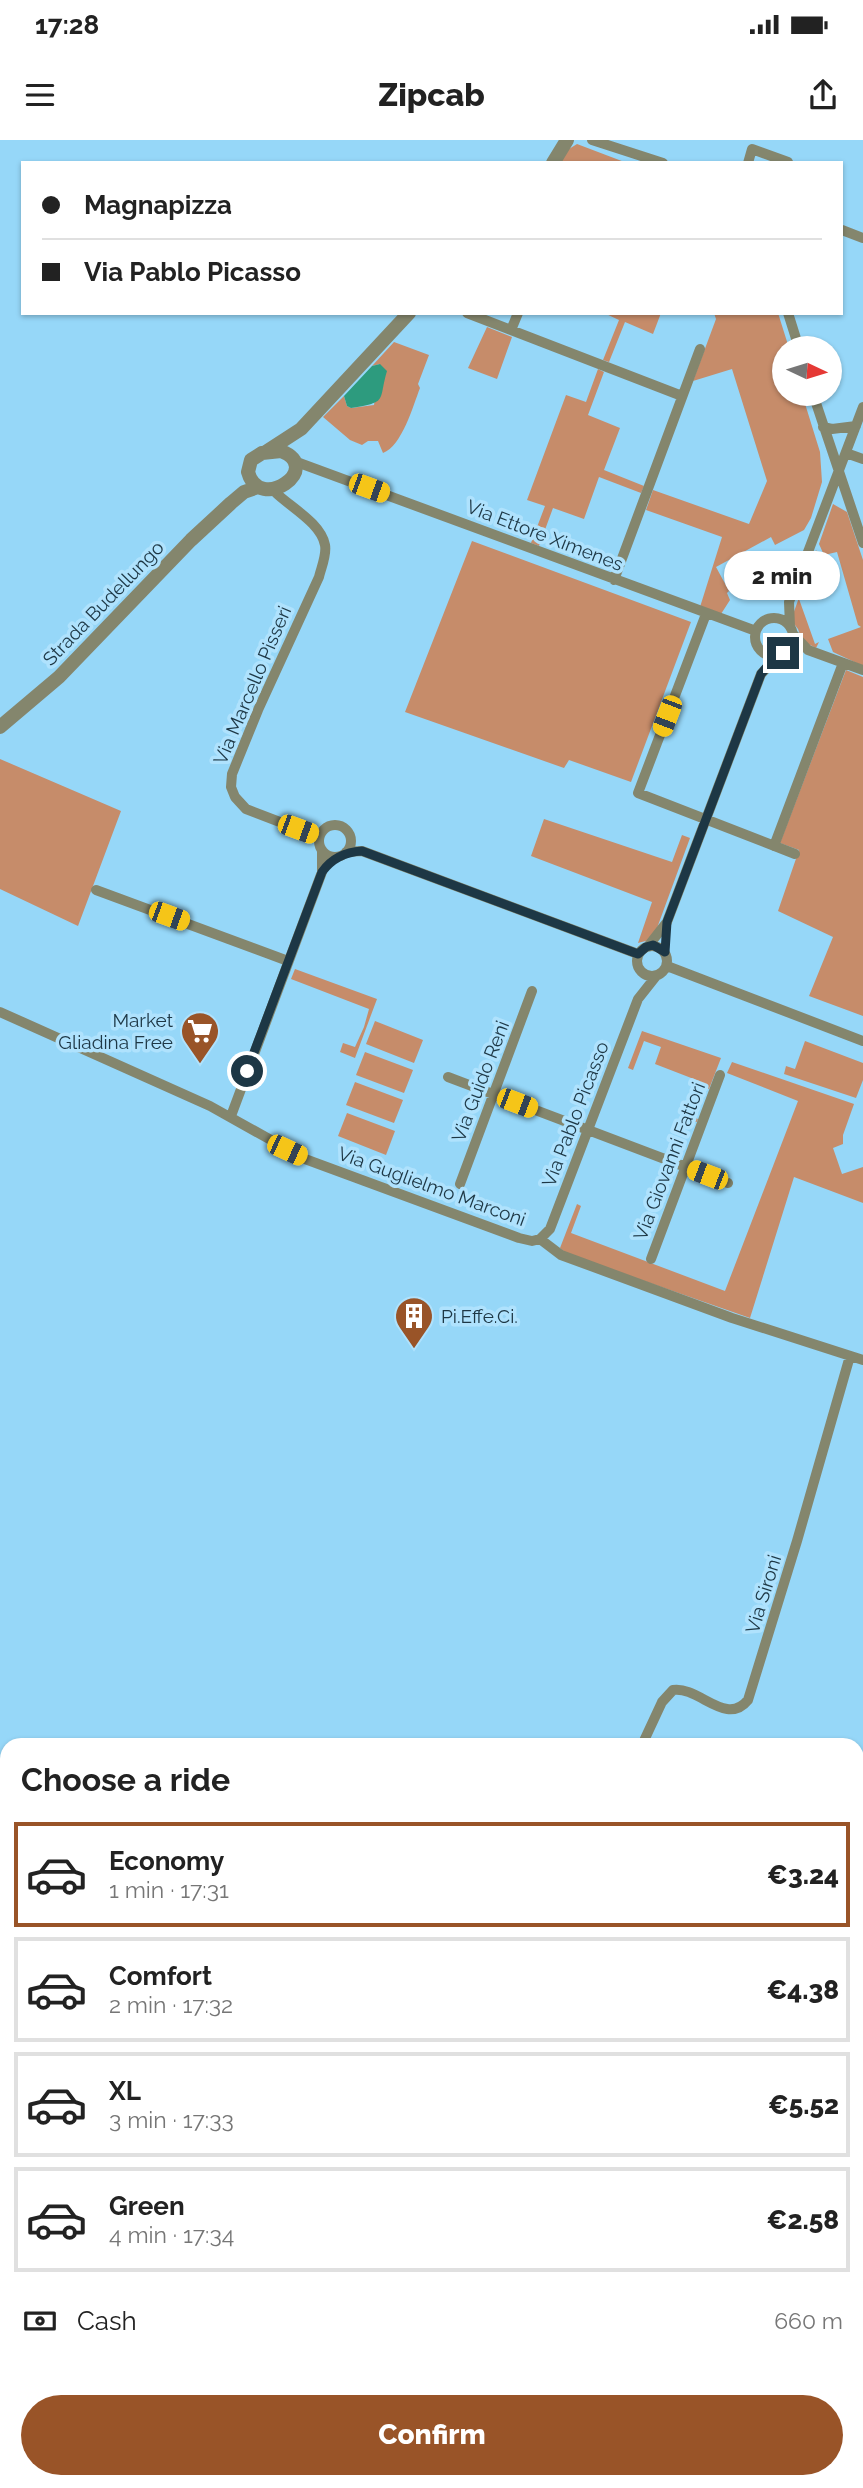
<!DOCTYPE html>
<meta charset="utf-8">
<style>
body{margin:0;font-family:Raleway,sans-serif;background:#f6f6f6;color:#222;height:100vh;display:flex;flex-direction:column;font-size:26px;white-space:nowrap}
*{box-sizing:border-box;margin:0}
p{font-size:23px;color:#767676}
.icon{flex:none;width:38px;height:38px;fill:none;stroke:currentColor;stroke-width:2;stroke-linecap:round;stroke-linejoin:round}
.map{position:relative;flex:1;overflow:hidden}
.drawer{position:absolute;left:0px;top:1598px;width:864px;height:751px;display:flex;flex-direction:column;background:#fff;border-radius:21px 21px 0 0;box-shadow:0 2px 5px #0004}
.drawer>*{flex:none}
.top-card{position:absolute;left:21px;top:21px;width:822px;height:154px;border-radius:0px;box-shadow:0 2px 5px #0004;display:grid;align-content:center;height:154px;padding:0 21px;background:#fff}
.needle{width:46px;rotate:94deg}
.controls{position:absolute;left:772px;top:196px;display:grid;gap:14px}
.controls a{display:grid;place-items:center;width:70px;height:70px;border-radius:50%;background:#fff;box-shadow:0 2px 5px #0004;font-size:35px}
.end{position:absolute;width:32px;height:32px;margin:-16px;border:9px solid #1d3745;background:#fff;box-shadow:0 0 0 4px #fff}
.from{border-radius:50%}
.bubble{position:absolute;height:49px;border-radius:24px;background:#fff;box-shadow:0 2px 5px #0004;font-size:23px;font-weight:800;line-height:49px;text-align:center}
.car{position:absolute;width:21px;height:42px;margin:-21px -10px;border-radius:9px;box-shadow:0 0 5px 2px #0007;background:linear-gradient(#f5c518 24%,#345 0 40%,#f5c518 0 76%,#345 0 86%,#f5c518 0)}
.top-card b{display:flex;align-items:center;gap:24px;height:66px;font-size:26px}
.top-card b+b{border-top:2px solid #e0e0e0}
.top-card i{width:18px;height:18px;background:#222}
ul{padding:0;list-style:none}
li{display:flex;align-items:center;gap:21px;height:105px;margin:0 14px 10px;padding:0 7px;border:4px solid #e0e0e0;border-radius:0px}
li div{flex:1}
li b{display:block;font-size:26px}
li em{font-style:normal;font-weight:800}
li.on{border-color:#995428}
li>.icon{width:63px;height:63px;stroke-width:1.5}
h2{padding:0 21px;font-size:32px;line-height:84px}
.pay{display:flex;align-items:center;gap:18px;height:77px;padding:0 21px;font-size:26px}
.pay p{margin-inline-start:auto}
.action{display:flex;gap:14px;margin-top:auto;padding:14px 21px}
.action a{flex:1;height:80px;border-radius:42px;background:#995428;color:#fff;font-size:28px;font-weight:800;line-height:80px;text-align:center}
.status{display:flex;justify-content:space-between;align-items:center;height:49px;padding:0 35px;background:#fff;direction:ltr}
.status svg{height:19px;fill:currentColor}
header{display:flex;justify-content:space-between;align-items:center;height:91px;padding:0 21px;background:#fff;font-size:32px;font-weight:800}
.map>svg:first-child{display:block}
</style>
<div class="status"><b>17:28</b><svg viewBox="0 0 49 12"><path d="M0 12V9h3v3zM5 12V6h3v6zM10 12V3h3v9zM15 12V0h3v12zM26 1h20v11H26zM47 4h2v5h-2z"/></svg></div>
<header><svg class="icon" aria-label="menu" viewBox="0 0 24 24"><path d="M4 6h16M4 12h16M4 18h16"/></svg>Zipcab<svg class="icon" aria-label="share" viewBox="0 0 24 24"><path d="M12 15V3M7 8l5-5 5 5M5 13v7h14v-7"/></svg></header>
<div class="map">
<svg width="863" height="2348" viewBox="0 0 863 2348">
<rect width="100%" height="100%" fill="#96d7f8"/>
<path fill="#c68c6a" d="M577,4L627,23H558L561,14Z
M604,173H661L653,194L625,182L609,222L603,220L619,180Z
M714,173H778L789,208H784V254H802L820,312L822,342L811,378L804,390L775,405L771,397L716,427L729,451L727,453L730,460L721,474L700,467L722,397L646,370L653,350L749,384L767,341L732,229L693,241L716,179Z
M487,187L512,197L497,239L468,228Z
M394,202L429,215L418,244L420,248C413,266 402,306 383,313L378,301H368L362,305L350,300L323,277L344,256L347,266L351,268L374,265L380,224L372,226Z
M598,229L604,232L588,275L620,288L604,330L644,346L641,353L599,337L584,379L553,368L539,406L531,403L545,366L527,360L566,255L586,262Z
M833,364L847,372L863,420V526L833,512L828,499L861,487L858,485L837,412L824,415L819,404Z
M472,401L691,482L631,642L569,620L564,628L405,572Z
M816,410L821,419L816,422L825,450L799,459L815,504L819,502L816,508L802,501L798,489L791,480Z
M846,530L863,537V876L809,856L833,797L778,771L799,710L780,703Z
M0,619L121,671L78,786L0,749Z
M544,679L672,722L682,695L690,698L653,799L638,803L652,762L531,716Z
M295,829L377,859L355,918L340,912L343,903L355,907L364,887L369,869L291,839Z
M375,881L423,900L414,923L366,904Z
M642,891L721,918L709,949L702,946L690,976L698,979L697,982L685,978L699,941L655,924L661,907L644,901L633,930L628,928Z
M805,901L863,923V940L856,958L784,934L786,926L795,929Z
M365,912L413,930L404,953L356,935Z
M732,922L854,964L843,995V1004L833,1008L842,1034L863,1027V1063L794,1037L750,1178L567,1114L560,1108L577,1064L581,1066L571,1093L725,1151L798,961L727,933Z
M355,942L403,960L394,983L346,965Z
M347,973L395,991L386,1015L338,996Z"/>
<path fill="#2d9b7e" d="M380,224L387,231C378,261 389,262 351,268L347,266L344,256L372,226Z"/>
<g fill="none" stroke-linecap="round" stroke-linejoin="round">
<path stroke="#84866d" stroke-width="10" d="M592,0L663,23
M748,23L752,9L788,22
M842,90L863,98
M467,173L682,256
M788,173L799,208
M511,190L518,173
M813,254L863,403
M823,287L832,289L856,286
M846,313L863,319
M294,321L756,491
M268,349L275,352C290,367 321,383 325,405C327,415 321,428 319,437L258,570L232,634L231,647L235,657L246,669L319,697
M614,440L700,209
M706,474L638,653L795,714
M755 497a19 19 0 1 1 38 0a19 19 0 1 1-38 0Z
M790,486L789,462L863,267
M793,494L808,510L863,530
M319 701a16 16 0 1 1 32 0a16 16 0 1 1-32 0Z
M774,706L843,523
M346,712L362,711L638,814
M96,750L288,821
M649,805L667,782L761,534L779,515
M637 821a15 15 0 1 1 30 0a15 15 0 1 1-30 0Z
M667,826L863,901
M0,872L210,966L305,1019L519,1098L532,1101L540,1099L561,1115L732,1178L863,1220
M448,937L728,1043
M231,976L322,732V710
M460,1044L532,851
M540,1099L550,1089L638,859L657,835
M651,1119L720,935
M642,1605L662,1562L673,1550C699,1546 726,1587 748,1560L797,1401L850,1216
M0,2185L7,2188
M409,2342L426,2348"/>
<path stroke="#84866d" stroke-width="14" d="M553,23L567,0
M281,311C325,328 259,374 248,332L251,320L262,313Z
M264,313L301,289L409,173
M0,587L59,537L191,400L231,363L244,352L258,347"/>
<path stroke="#3e4010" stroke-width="18" d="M0,1648L7,1653
M0,1672L7,1676
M858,2152L863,2153
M858,2168L863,2170"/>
</g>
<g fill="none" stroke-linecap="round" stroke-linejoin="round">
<path stroke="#1d3745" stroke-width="9" d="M247,931L322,732C332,718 345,712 362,711L638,814L646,807L653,805L665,812L667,782L761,534L771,522L783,513"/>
</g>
<defs>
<symbol id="supermarket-pin" viewBox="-11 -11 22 30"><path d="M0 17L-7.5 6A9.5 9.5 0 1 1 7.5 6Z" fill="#995428" stroke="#afe2fd"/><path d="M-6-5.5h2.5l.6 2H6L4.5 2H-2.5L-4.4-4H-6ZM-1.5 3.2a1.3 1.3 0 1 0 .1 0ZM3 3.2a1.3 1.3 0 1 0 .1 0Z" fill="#fff"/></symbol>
<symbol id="building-pin" viewBox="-11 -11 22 30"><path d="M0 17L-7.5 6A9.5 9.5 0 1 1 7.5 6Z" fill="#995428" stroke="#afe2fd"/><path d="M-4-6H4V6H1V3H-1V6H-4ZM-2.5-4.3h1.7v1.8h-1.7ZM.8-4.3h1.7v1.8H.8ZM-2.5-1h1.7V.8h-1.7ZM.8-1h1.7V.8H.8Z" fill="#fff"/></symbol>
</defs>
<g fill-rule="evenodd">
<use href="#supermarket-pin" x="178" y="869" width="44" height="60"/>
<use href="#building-pin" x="392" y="1154" width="44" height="60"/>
</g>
<g text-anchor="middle" stroke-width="7" stroke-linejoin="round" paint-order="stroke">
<g font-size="19" fill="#1d3745" stroke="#afe2fd">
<text transform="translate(545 395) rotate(21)" y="7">Via Ettore Ximenes</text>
<text transform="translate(103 463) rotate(-46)" y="7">Strada Budellungo</text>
<text transform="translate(252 545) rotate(-67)" y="7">Via Marcello Pisseri</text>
<text transform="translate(480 941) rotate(-69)" y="7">Via Guido Reni</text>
<text transform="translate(575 974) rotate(-69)" y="7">Via Pablo Picasso</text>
<text transform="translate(669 1021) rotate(-69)" y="7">Via Giovanni Fattori</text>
<text transform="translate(432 1046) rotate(20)" y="7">Via Guglielmo Marconi</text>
<text transform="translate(763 1454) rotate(-73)" y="7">Via Sironi</text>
</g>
<g font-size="19" fill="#1d3745" stroke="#afe2fd" text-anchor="end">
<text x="173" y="887">Market<tspan x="173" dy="22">Gliadina Free</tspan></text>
<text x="441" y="1183" text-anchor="start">Pi.Effe.Ci.</text>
</g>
</g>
</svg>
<div class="controls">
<a><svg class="needle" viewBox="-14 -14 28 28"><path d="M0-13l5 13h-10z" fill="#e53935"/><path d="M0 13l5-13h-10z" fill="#767676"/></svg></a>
</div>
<i class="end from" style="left:247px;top:931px"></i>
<i class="end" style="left:783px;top:513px"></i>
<div class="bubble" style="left:724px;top:411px;width:116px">2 min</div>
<i class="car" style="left:369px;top:348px;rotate:110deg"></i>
<i class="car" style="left:667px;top:576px;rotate:201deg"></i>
<i class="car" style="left:298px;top:689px;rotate:110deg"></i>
<i class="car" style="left:169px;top:776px;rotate:110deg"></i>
<i class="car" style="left:517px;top:963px;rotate:111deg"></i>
<i class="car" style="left:287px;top:1010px;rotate:115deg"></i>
<i class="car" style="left:707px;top:1035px;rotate:291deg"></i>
<div class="top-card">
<b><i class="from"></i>Magnapizza</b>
<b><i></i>Via Pablo Picasso</b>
</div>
<section class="drawer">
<h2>Choose a ride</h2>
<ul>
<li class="on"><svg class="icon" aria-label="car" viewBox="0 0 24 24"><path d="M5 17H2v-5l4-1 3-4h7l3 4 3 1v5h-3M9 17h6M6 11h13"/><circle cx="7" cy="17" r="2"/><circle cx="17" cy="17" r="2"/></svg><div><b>Economy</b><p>1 min · 17:31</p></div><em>€3.24</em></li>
<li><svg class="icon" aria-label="car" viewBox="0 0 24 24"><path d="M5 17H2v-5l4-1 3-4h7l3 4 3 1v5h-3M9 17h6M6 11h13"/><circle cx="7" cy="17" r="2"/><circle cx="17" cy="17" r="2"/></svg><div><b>Comfort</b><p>2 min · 17:32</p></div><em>€4.38</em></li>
<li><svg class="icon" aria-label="car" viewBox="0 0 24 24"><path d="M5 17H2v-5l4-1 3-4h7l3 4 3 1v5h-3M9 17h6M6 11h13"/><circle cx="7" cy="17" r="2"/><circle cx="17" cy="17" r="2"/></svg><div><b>XL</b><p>3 min · 17:33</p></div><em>€5.52</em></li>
<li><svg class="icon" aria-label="car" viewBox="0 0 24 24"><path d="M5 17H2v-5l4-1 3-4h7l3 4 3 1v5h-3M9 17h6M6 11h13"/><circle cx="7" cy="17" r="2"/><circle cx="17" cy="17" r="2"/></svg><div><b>Green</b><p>4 min · 17:34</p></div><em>€2.58</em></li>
</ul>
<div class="pay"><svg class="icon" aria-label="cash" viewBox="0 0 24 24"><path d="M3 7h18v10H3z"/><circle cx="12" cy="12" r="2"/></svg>Cash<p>660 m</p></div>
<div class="action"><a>Confirm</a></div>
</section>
</div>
